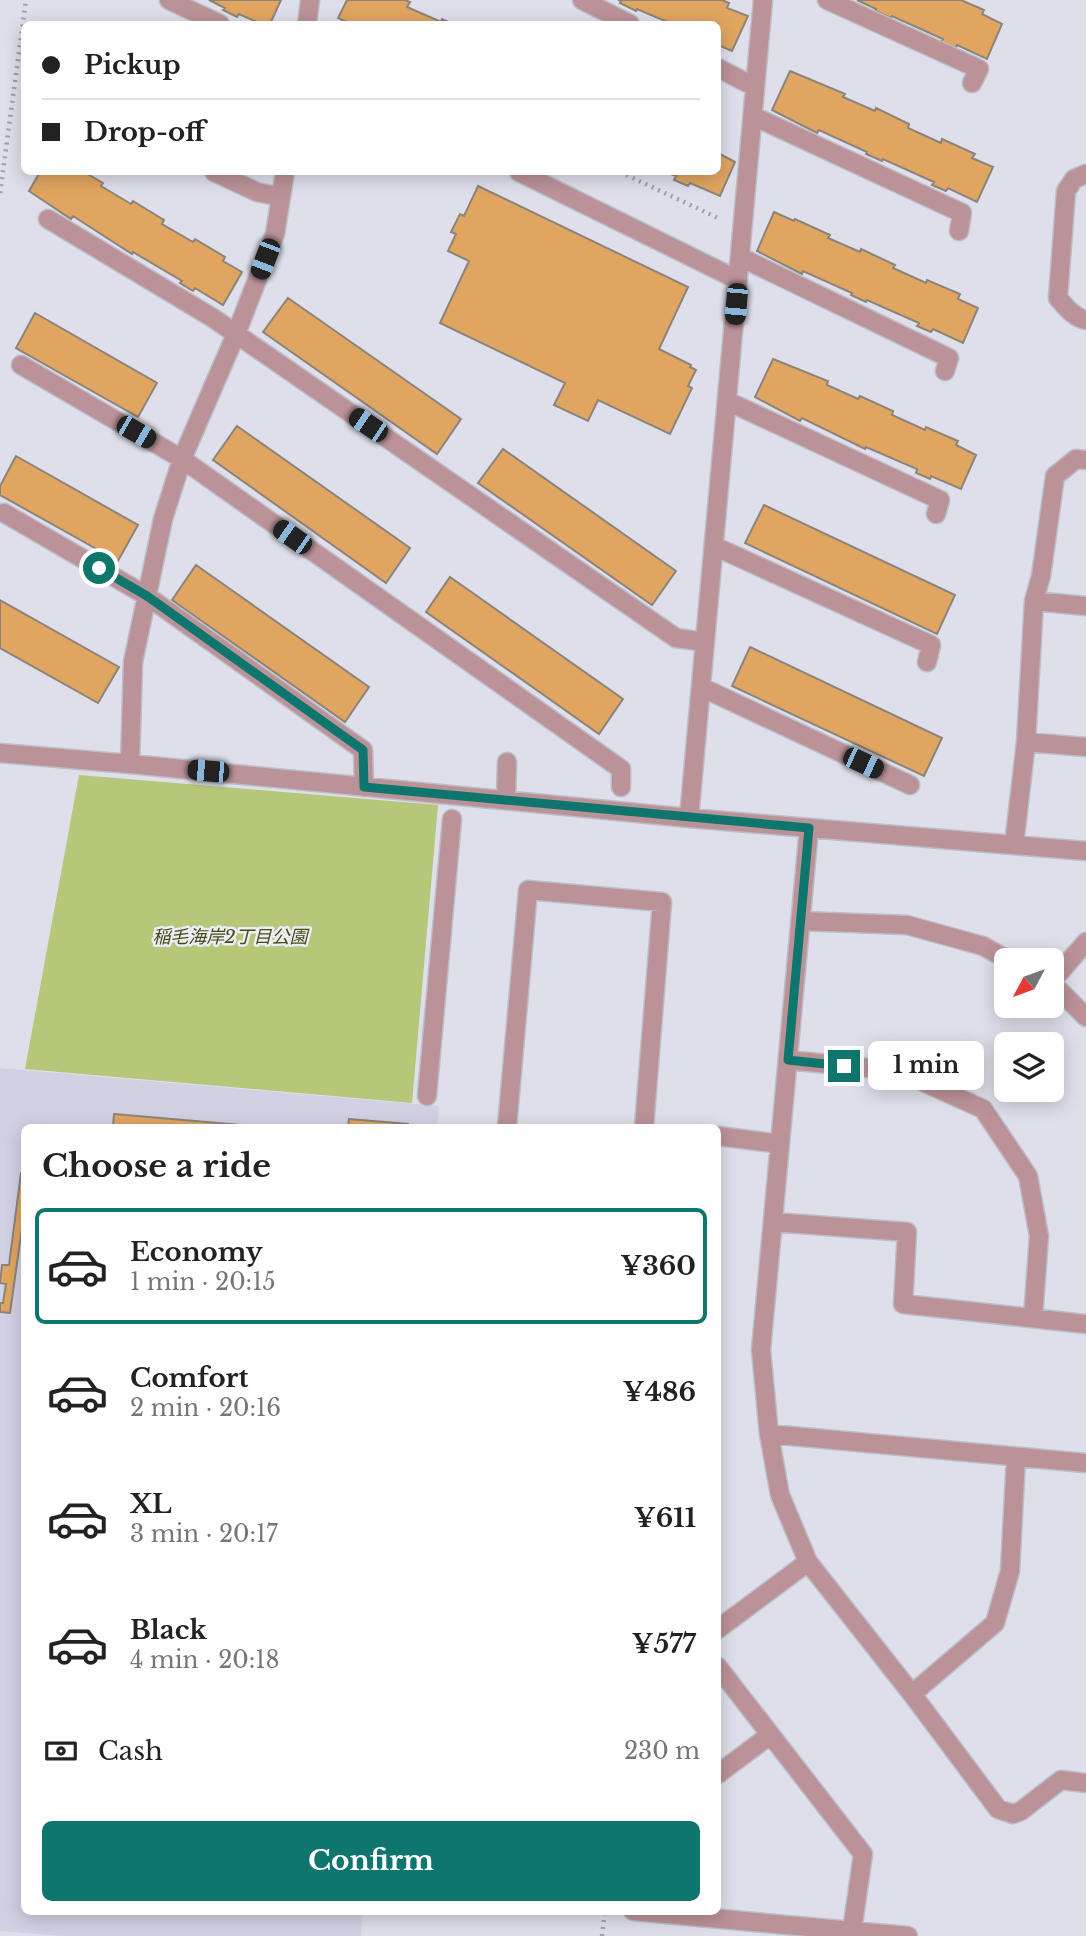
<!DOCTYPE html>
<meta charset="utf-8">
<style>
body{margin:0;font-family:"Libre Baskerville","Noto Sans JP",serif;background:#f2f2f2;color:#222;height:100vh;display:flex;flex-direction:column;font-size:26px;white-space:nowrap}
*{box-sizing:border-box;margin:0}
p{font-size:23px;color:#767676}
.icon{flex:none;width:38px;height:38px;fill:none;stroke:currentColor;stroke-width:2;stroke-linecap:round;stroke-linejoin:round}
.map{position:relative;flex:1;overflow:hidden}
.details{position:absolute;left:21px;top:1124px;width:700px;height:791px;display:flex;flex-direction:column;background:#fff;border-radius:10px;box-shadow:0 4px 18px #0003}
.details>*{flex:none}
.guide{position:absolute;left:21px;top:21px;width:700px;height:154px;border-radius:10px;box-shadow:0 4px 18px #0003;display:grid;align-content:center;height:154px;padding:0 21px;background:#fff}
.needle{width:46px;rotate:229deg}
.fabs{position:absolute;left:994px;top:948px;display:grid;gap:14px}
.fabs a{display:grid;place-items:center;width:70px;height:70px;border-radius:10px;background:#fff;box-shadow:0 4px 18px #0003;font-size:35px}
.end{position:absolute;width:32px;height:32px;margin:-16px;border:9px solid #0f766e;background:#fff;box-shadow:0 0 0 4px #fff}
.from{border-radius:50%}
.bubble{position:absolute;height:49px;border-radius:10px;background:#fff;box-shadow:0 4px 18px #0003;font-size:23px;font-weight:700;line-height:49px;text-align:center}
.car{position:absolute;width:21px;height:42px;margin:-21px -10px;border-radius:9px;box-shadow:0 0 5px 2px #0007;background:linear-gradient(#222 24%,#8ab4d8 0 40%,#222 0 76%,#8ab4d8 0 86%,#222 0)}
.guide b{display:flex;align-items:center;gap:24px;height:66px;font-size:26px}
.guide b+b{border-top:2px solid #e0e0e0}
.guide i{width:18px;height:18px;background:#222}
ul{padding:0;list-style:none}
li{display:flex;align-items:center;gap:21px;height:116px;margin:0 14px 10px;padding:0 7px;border:4px solid transparent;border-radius:10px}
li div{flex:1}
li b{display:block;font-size:26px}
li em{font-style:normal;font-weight:700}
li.on{border-color:#0f766e}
li>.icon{width:63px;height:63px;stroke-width:1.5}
h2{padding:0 21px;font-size:32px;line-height:84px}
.pay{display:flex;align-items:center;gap:18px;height:77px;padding:0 21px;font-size:26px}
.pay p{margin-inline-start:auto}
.primary-button{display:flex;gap:14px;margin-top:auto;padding:14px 21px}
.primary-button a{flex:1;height:80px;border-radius:10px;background:#0f766e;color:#fff;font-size:28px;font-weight:700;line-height:80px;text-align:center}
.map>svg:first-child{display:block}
</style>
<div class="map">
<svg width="1086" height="1936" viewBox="0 0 1086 1936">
<rect width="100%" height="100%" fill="#dfdfeb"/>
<path fill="#d2d1e4" d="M0,1068L439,1106L437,1127H24V1911H363L361,1936H62L0,1931Z"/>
<path fill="#b5c778" d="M79,775L438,805L412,1103L25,1069Z"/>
<path fill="#e0a561" stroke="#8c847b" stroke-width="2" d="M209,0H281L270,24H261L239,14L237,17L223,10L225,8Z
M347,0H405L410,2L407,7L441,22L442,19L453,24H351L338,18Z
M618,0H722L729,3L727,8L748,16L732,51L718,45V24H672L637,9L636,11L620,3L621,1Z
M857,0H961L984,10L982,14L1002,24L987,59L957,45L956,48L941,42L943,39L892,16L891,18L875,11L876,9Z
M790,71L845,94L843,97L875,111L876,108L909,124L908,128L941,143L942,139L975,154L972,158L993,167L977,202L948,188L946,191L932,185L934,182L883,159L882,161L866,154L867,152L819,130L817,133L772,110Z
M718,153L735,162L720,196L690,183L688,186L674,180L676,176L665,172H718Z
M40,172H84L103,183L101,186L131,204L133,201L164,220L162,224L193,242L195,239L225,257L223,261L242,272L223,305L195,288L193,291L180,283L182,281L133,252L132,254L73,216L71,219L29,191Z
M478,186L688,287L659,349L691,365L690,367L696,370L688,386L692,388L670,434L598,400L588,421L554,405L565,383L440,323L469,261L448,251L456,234L451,232L460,214L464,216Z
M774,212L794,221L795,219L830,235L828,238L860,252L861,249L895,265L893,268L926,283L927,280L960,294L958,299L978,308L963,343L933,329L931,332L917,326L919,323L867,300L866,302L851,295L852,293L803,271L802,274L757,251Z
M288,298L461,419L437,454L263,332Z
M35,313L157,383L138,417L16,348Z
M773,359L828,381L827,385L858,399L860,396L893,411L892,415L925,430L926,427L958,441L956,445L976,455L961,489L931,476L930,479L916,473L917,469L866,447L865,449L802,418L800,421L755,397Z
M237,426L410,548L386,583L213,460Z
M503,449L676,571L652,605L478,483Z
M16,456L138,525L118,561L0,495V486Z
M764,505L955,595L937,634L745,543Z
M196,565L369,687L345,722L172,600Z
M450,577L623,699L599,734L426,612Z
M0,600L119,667L98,703L0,648Z
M750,647L942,738L924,776L732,686Z
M114,1114L264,1127H113Z
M349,1119L408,1124V1127H348Z
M24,1170V1214L10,1313L0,1312V1303H3L6,1284L0,1283L2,1265H9L21,1173Z"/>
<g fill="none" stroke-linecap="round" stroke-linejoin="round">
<defs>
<path id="minor" d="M169,0L220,24
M582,0L630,24
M827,0L979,69L972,83
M307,24L310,0
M718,68L755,87
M753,116L962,213L959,231
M214,172L257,192L281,197
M519,172L738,280
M1086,174L1074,179L1066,191L1058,298C1066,307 1074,318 1086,320
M48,219L213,318L676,638L705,642
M740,257L949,358L945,371
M21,365L182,459L621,769V787
M727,401L940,500L936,514
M4,513L147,596L363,750L364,787
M714,546L931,645L927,662
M1034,601L1086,606
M701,687L910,785
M1026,742L1086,747
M0,753L130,764L689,818L1086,851
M130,764L133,662L163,519L182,459L236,334L275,234L285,172
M506,800L507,762
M689,818L763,0
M809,828L761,1350L769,1434L780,1495L808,1562L912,1694L998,1809L1013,1814L1021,1811L1061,1780L1086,1783
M1014,845L1026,742L1034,601L1041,576L1055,476L1076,459L1086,460
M801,921L907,925L983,946L1010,961
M1052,981L1086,942
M1052,983L1086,1017
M788,1060L899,1071L983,1109L1028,1176L1039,1236L1033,1318
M427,1096L452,819
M507,1127L528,890L662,902L644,1127
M718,1136L780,1144
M773,1222L907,1232L903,1304L1086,1324
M769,1434L1086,1463
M718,1629L808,1562
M718,1667L863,1854L852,1931
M912,1694L995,1623L1010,1571L1016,1457
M718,1774L770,1735
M633,1911L908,1936"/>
</defs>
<use href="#minor" stroke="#bdbdc8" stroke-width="21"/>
<path stroke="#a0a0aa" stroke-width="4.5" stroke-dasharray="2 5" stroke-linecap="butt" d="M620,172L720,219
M0,193L26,0
M602,1936L605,1911"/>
<use href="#minor" stroke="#bb9298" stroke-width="18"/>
</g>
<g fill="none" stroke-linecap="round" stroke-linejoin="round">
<path stroke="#0f766e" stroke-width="9" d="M99,568L147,596L363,750L364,787L809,828L788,1060L844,1066"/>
</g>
<g text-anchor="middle" stroke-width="5" stroke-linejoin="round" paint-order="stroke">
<g font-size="18" font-style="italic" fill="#424d0f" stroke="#edecf8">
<text x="230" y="943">稲毛海岸2丁目公園</text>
</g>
</g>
</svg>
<div class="fabs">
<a><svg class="needle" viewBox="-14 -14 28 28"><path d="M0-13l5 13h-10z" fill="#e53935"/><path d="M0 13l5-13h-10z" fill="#767676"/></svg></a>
<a><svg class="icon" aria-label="layers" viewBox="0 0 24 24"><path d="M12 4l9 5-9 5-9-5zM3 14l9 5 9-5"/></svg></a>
</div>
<i class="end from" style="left:99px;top:568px"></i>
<i class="end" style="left:844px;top:1066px"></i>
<div class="bubble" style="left:868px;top:1041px;width:116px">1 min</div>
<i class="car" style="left:265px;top:259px;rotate:201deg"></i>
<i class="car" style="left:736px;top:304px;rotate:185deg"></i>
<i class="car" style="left:368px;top:425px;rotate:304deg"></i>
<i class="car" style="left:136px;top:432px;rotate:120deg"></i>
<i class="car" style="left:292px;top:537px;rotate:305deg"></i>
<i class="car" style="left:863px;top:763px;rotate:115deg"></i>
<i class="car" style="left:208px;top:771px;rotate:275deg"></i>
<div class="guide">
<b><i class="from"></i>Pickup</b>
<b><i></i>Drop-off</b>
</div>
<section class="details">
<h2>Choose a ride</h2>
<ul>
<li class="on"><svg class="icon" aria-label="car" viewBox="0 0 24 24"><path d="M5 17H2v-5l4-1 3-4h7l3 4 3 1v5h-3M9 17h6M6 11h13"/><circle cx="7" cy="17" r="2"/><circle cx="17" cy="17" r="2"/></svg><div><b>Economy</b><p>1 min · 20:15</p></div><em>¥360</em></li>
<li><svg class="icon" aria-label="car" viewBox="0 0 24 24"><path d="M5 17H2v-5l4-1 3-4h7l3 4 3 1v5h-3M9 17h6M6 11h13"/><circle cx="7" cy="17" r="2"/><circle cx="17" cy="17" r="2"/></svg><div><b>Comfort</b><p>2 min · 20:16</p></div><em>¥486</em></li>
<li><svg class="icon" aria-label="car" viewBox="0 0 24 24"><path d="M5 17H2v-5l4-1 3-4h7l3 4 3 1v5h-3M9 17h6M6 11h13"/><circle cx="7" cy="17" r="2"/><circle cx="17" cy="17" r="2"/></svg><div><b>XL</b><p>3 min · 20:17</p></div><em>¥611</em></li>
<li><svg class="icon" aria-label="car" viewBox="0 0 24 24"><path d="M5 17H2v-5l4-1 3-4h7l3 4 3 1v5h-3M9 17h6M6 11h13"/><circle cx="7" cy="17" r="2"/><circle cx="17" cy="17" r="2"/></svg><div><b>Black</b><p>4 min · 20:18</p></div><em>¥577</em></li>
</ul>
<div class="pay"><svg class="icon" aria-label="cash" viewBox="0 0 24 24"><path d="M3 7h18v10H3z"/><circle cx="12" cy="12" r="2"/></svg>Cash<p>230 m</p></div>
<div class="primary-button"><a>Confirm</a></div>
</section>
</div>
